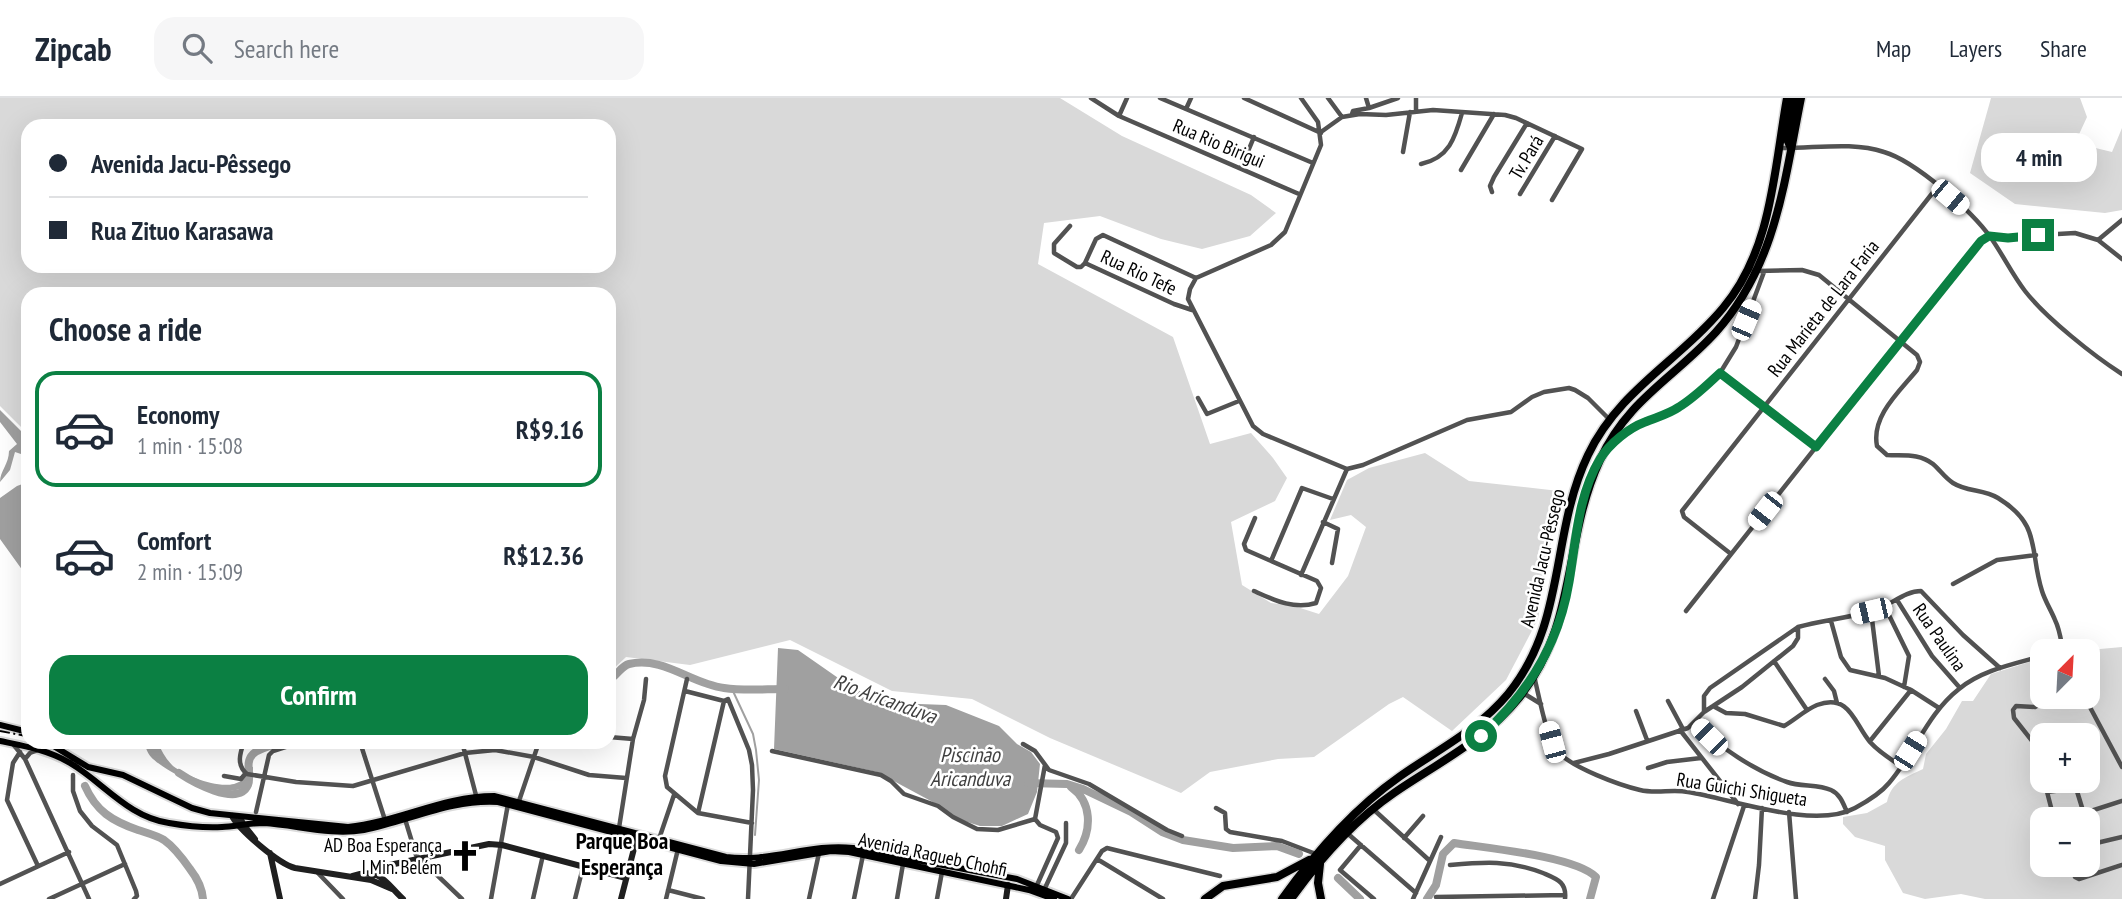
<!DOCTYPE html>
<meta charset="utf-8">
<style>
body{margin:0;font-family:"PT Sans Narrow",sans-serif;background:#f6f6f7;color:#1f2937;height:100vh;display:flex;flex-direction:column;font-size:26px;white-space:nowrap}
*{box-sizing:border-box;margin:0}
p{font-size:23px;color:#747a83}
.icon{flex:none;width:38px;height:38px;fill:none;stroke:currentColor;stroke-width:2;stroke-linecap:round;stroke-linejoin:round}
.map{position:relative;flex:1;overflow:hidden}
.sheet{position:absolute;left:21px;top:189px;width:595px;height:462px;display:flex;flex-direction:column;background:#fff;border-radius:21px;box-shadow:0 7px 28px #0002}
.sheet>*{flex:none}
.guide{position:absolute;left:21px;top:21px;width:595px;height:154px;border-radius:21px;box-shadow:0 7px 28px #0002;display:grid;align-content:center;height:154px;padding:0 28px;background:#fff}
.needle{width:46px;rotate:24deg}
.fabs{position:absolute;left:2030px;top:541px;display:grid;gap:14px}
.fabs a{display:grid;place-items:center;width:70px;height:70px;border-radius:14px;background:#fff;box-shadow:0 7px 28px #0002;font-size:35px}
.end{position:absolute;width:32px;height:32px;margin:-16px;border:9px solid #0b8043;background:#fff;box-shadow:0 0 0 4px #fff}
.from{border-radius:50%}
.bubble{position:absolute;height:49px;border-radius:21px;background:#fff;box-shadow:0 7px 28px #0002;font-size:23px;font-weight:700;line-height:49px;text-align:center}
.car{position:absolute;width:21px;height:42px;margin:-21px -10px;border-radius:9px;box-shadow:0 0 5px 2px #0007;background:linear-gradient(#fff 24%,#345 0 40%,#fff 0 76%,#345 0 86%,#fff 0)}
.guide b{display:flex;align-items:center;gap:24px;height:66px;font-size:26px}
.guide b+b{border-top:2px solid #e0e1e3}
.guide i{width:18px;height:18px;background:#1f2937}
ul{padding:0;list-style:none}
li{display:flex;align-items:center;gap:21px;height:116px;margin:0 14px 10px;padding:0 14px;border:4px solid transparent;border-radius:21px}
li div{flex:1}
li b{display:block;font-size:26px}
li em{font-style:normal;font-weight:700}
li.active{border-color:#0b8043}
li>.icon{width:63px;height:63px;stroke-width:1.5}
h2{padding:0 28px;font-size:32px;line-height:84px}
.action{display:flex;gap:14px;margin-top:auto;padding:14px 28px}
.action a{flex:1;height:80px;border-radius:21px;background:#0b8043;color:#fff;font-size:28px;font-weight:700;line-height:80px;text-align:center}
header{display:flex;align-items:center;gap:42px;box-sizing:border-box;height:98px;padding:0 35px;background:#fff;border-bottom:2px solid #e0e1e3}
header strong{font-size:33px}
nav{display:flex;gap:38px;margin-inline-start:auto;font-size:24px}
.search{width:490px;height:63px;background:#f6f6f7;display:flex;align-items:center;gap:18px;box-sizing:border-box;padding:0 24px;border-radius:21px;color:#747a83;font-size:26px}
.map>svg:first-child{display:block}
</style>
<header>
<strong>Zipcab</strong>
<div class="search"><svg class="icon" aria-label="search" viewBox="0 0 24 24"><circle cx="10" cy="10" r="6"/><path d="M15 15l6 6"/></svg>Search here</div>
<nav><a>Map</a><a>Layers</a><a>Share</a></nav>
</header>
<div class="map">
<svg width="2122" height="801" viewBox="0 0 2122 801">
<rect width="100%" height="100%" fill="#fff"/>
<path fill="#d9d9d9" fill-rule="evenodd" d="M0,0H1060L1122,38L1251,97L1276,115L1250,138L1202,151L1161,141L1100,118L1044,125L1038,166L1173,239L1210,346L1251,335L1273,360L1287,380L1275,403L1231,424L1242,487L1271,505L1294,508L1319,516L1348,478L1366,429L1351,417L1330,422L1347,382L1369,370L1425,355L1469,383L1559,393L1538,521L1506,582L1452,633L1403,599L1389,606L1314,659L1278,661L1210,674L1181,695L1050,640L972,601L892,593L790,542L690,567L626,559L609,575V196H28V336L0,308ZM28,28H609V168H28Z
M1991,0H2080L2087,19L2075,45L2112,54L2122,30V112L2105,115L2015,106L1970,75Z
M2122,549V801H1985L1961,796L1925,801L1903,795L1885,762V748L1855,739L1843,726V719L1867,715L1887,704C1891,684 1906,679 1923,671L1926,656L1946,631L1962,603H1973L1991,576L2042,560V598H2088V553H2078ZM2042,637H2088V682H2042ZM2042,721H2088V766H2042Z"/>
<path fill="#a0a0a0" d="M0,312L28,340L26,349L28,362L21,356L15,354L10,372L0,384C0,373 9,366 9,353L17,346L0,324Z
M28,384V480L0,441V400L17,388Z
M778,550L798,552L854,591L893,605L946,607L999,628L1017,646L1031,654L1040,666L1037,694L1028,716L1002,728H980L958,721L942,709L877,674L774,651Z
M144,644H158C161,653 166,661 173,668C190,681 246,703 248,668L253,669C254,719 169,678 151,659C147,654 146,650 144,644Z"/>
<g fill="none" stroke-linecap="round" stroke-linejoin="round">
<path stroke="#a0a0a0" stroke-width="2" d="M732,591L753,636L756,652L759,682L755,737"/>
<path stroke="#a0a0a0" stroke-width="8" d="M609,582C617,578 621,568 629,566C664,558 691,586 724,590C744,593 765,591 785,591
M179,675C191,683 238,710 248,687C252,677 244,665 253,656C261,649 275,647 284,644
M1028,685L1067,686L1083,691L1131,714L1162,734L1183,742L1233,750L1277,748L1299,756
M85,688C96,713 112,723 138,732C147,735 156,737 164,742C174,749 183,761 190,771C197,780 202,789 203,801
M1071,689C1092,704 1092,731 1079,752
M1338,780L1360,801
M1427,801L1436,787L1443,756L1454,745C1486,750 1575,758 1596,779L1590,801"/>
<defs>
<path id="primary" d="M0,627L28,634
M0,643C24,648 48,652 70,665C104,685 128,719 169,725C186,728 204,730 222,729C236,728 250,725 264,725C297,727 331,738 364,732C409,723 451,701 498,704L721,763L754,766L831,753L849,754L1029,792L1054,801
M47,644L88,669L123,677L192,710L210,715L348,729C398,724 443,698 494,698L726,759C769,765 810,745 853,750L1017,781L1068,801"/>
<path id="highway" d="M1791,50L1786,39L1793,0
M1320,766L1318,785L1321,801
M1205,801L1223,788L1277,779L1309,762
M1282,801C1315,755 1352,712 1399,679C1437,652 1477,633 1508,596C1567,524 1550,436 1588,357C1619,292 1679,263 1723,210C1772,152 1774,72 1787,0
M1291,801C1320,761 1353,723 1394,695C1438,665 1485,642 1519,600C1579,524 1562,444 1600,362C1627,302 1674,280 1716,234C1776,167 1784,85 1801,0"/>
</defs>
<use href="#primary" stroke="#dbdbdb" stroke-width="10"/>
<use href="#highway" stroke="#dbdbdb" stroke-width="11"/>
<path stroke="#525252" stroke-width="4.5" d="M1091,0L1119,18L1299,96
M1160,0L1313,65
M1244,0L1321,35
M1301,0L1318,24L1321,47L1285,134L1271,147L1196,180L1190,191L1188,201L1253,328L1263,336L1347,371
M1328,0L1342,19
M1369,10L1398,0
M1186,11L1191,0
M1416,13V0
M1352,16L1353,13L1369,10L1366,0
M1119,18L1127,0
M1321,34L1342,19L1360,16L1386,17L1433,12L1505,17L1516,20L1582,51L1552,102
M1778,50C1813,51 1851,43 1884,54C1915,63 1972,113 1991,140C2003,157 2012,176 2025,193C2046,220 2094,258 2122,276
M1403,54L1410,14
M1421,66C1449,60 1455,40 1462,15
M1241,70L1254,39
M1461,72L1494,16
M1492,94L1490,88L1494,79L1527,25
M1520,96L1555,38
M1070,128L1054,146V155L1077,169H1081L1085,165
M2098,142L2122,122
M1758,173L1802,172L1819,177L1917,257L1920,264L1917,272C1900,293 1871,318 1877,348L1887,357C1904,358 1919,355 1933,366C1940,372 1945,380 1953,385C1967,394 1984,391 1998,400C2042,427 2029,452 2042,493C2045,503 2051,512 2055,522C2060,532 2061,543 2063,553
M1192,212L1174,206L1085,165L1096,141L1103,137L1196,180
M1720,275L1816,349
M1198,300L1207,316L1239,303
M1609,351L1631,331L1680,309L1720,275L1736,249L1764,174
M1347,371L1363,367L1467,322L1511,314L1532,299L1544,294L1569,290L1575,292L1588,300L1609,321
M1323,424L1338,431L1332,465
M1731,456L1684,419L1682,413L1938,88
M1271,463L1302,390L1333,401
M1301,477L1347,371
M1953,486L1997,462L2036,457
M1254,493C1274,502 1294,512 1316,505L1321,490L1317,483L1246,452L1244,446L1255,420
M1897,502L1932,558L1960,590
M1885,509L1909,558L1904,589
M1686,513L1900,243L1985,140L2075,135L2098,142L2122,161
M1871,513L1879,578
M1831,523L1841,559L1850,572L1885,580L1911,592L1939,610
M1798,529C1823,522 1850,520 1875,512C1891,507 1905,493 1921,493L1963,537L2000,570
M1774,563L1807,612
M1534,578C1539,597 1546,640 1558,654C1573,670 1619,687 1640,692C1656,696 1672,691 1688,694C1732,701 1814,732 1855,710C1868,703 1880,696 1889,685C1915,655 1927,616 1959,591C1982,572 2014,566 2042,558
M687,581L665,678L667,689L698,715L752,725
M1825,581L1834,593L1837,605
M685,593L724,603L728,601L749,652L752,667L753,692L748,801
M1523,595L1541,606
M2084,598L2122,669
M1668,603L1683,631
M1713,608L1726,615L1745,616L1784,628C1796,621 1805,612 1817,607C1850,595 1854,625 1870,644C1879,654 1890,661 1901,668
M1636,613L1647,642
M1695,625C1719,649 1755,673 1787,684C1801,689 1818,686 1831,692C1840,696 1843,705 1847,714
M1680,632L1738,706
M609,639L633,641
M1870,643L1911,592
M244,644C240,655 236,667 247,676L296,684L353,688L465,655L495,652L534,659L589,677L626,680
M360,644L385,722
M462,644L477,701
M13,646L25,661L89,801
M1023,646L1035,653L1049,672L1089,686L1167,732L1182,738
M772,653L881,677L891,683L904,696L938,708L953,719L977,731L998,732L1035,721
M20,654L13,665L7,702L38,768
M25,661L30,655L38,652
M1574,665L1609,656L1688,630L1704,614L1742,589L1793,548L1798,540V529L1710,590L1704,598V614
M1648,670L1667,664L1701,660
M73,677V693L80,713L92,728L117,747L136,793L137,798L134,801
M2042,677L2033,644L2014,620L2013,612L2016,608L2035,609L2054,598
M224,678L241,681L245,676
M2044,682L2054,721
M2047,694L2076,690L2084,716
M519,703L539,644
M1216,710L1225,715L1226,731L1230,734L1282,743L1316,756
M1373,711L1430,763
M256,714L269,657L273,653L301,644
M1789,714L1796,801
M698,715L724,603
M405,721L416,757L462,801
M2066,721L2122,703
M619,730L633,641L644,602L646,581
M1347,735L1416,795
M1404,740L1423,718
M659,741L674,697
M1361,747L1340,772L1374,801
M2088,747L2122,739
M1097,761L1163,801
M2070,766L2075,779L2079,781L2122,767
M1450,767C1484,764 1510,762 1543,775C1557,781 1567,784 1565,801
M317,774L343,801
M0,786L69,754
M1037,787L1058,740L1056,734L1040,727L1035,721L1045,667
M1045,790L1066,745V725
M668,792L703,801
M1436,799L1565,797
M49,801L125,766
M491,801L508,706
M533,801L543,757
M575,801L583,769
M666,801L678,751
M809,801L819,755
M854,801L863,757
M897,801L903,766
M937,801L942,774
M1071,801L1102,753L1107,750L1220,778
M1413,801L1441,739
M1713,801L1744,708
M1755,801L1759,767L1762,710"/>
<path stroke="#1f1f1f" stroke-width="6" d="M232,718C240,733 279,766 295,770L371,782L392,791
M240,719L243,726L255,741
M270,755L280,801
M352,778C380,769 385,784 403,801
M371,782L374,773L380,769L489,746L502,747L626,780
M621,801L637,739
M1006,801L1008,787"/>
<use href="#primary" stroke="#000" stroke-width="6"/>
<use href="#highway" stroke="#000" stroke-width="8"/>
<path stroke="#000" stroke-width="2" stroke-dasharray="10 3.5 2 3.5" stroke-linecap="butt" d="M0,633L26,638"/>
</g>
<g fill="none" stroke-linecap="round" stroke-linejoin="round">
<path stroke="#0b8043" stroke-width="9" d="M1481,638C1527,597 1559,545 1569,484C1576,443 1578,397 1600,361C1610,345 1629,330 1645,324C1657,319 1669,316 1679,309C1694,300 1707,287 1720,275L1816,349L1981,143L1989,138L2008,140L2038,137"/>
</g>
<defs>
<symbol id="church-bare" viewBox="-9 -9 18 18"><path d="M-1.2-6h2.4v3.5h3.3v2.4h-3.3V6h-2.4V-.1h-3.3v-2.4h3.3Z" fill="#000" stroke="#fff" stroke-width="2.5" paint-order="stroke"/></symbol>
</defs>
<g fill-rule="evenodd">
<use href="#church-bare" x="443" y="736" width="44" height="44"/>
</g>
<g text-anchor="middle" stroke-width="5" stroke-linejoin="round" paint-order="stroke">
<g font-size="19" fill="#000" stroke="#fff">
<text transform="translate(1219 45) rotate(23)" y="7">Rua Rio Birigui</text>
<text transform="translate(1526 59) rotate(-59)" y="7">Tv. Pará</text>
<text transform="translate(1139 174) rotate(25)" y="7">Rua Rio Tefe</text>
<text transform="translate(1823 210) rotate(-52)" y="7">Rua Marieta de Lara Faria</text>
<text transform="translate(1542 460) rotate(-77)" y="7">Avenida Jacu-Pêssego</text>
<text transform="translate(1940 539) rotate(55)" y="7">Rua Paulina</text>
<text transform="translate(1742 691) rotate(9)" y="7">Rua Guichi Shigueta</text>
<text transform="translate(933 756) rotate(12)" y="7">Avenida Ragueb Chohfi</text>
</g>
<g font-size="19" fill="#000" stroke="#fff" text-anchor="end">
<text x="442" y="754">AD Boa Esperança<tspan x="442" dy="22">I Min. Belém</tspan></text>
</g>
<g font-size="21" font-style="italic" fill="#414141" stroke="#fff">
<text transform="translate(885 601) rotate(20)" y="7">Rio Aricanduva</text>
<text x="970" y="664">Piscinão<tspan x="970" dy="24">Aricanduva</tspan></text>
</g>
<g font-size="23" font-weight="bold" fill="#000" stroke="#fff">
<text x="622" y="751">Parque Boa<tspan x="622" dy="26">Esperança</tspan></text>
</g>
</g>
</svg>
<div class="fabs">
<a><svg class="needle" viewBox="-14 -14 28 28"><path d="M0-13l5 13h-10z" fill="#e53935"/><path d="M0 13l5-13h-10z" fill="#747a83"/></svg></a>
<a>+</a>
<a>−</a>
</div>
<i class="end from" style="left:1481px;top:638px"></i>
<i class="end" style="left:2038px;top:137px"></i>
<div class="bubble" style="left:1981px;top:35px;width:116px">4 min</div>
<i class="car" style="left:1950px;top:99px;rotate:130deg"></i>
<i class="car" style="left:1746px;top:222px;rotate:23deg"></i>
<i class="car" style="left:1765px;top:413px;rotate:218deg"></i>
<i class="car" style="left:1871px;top:513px;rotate:257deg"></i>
<i class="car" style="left:1709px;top:639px;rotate:315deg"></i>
<i class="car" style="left:1552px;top:644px;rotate:345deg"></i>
<i class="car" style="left:1910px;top:653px;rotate:32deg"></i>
<div class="guide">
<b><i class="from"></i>Avenida Jacu-Pêssego</b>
<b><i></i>Rua Zituo Karasawa</b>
</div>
<section class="sheet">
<h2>Choose a ride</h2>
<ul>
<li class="active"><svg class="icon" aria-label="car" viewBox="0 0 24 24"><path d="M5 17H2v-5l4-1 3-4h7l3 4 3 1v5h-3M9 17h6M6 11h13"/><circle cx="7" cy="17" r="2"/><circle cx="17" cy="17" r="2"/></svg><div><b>Economy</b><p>1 min · 15:08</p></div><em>R$9.16</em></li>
<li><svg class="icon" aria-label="car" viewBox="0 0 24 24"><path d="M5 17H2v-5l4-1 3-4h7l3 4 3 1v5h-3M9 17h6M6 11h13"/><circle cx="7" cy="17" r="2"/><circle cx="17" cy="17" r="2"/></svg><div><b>Comfort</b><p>2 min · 15:09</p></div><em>R$12.36</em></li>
</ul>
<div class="action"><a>Confirm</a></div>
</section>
</div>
